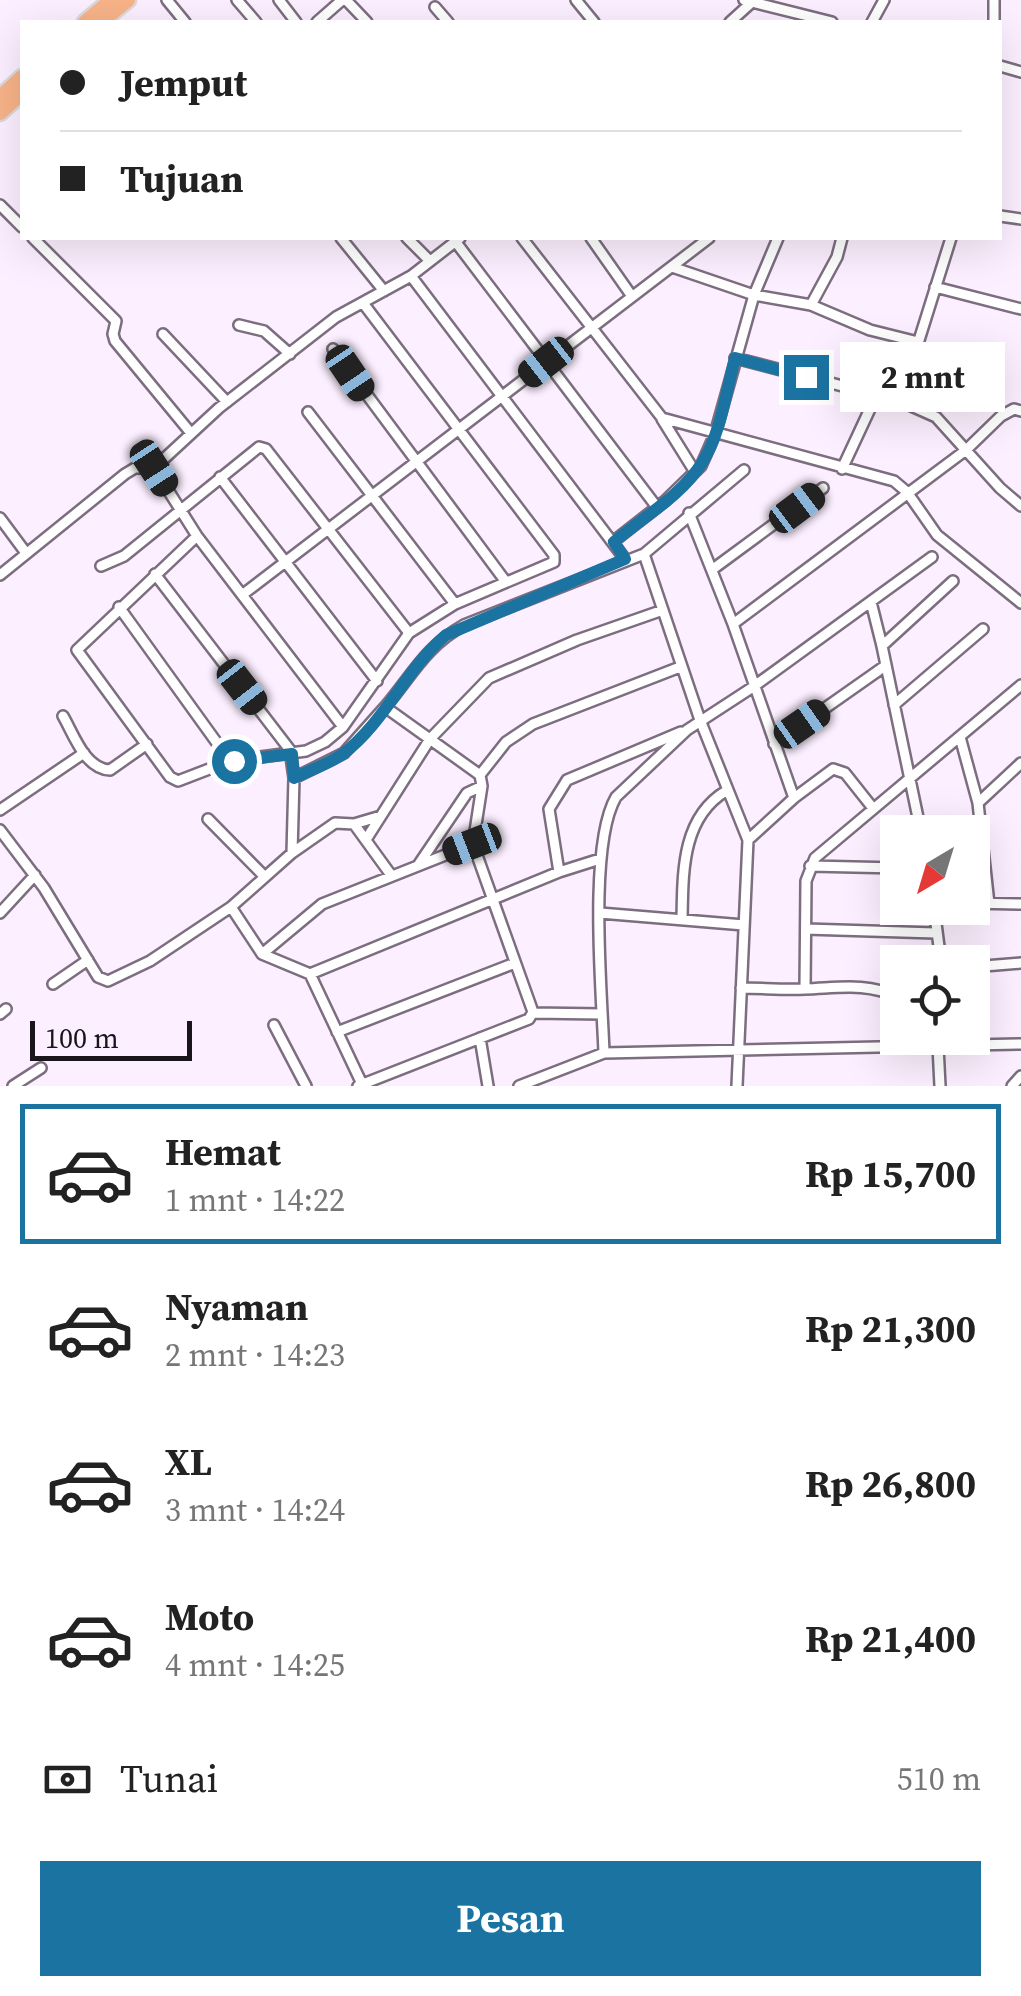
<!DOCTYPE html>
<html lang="id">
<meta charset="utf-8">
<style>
body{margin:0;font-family:"Source Serif 4",serif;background:#f2f2f2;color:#222;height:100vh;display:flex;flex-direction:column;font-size:38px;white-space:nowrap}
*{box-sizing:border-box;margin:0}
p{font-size:32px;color:#767676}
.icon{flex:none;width:55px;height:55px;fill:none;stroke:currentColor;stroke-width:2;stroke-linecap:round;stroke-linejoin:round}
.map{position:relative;height:1086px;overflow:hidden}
.drawer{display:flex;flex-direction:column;background:#fff;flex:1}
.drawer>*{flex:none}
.hud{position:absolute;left:20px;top:20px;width:982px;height:220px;border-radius:0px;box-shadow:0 10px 40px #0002;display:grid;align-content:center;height:220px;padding:0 40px;background:#fff}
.needle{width:65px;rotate:218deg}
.tools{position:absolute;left:880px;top:815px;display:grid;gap:20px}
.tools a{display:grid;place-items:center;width:110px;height:110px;border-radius:0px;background:#fff;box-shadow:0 10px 40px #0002;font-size:50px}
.scale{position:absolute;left:30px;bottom:25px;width:162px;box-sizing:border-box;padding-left:10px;border:5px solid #1a141b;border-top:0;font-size:28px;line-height:35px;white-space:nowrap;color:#1a141b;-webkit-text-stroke:8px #fcefff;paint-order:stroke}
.end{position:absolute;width:45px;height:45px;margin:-22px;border:12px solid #1b73a2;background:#fff;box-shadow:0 0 0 5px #fff}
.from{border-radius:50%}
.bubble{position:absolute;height:70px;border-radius:0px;background:#fff;box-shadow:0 10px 40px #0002;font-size:32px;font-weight:700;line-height:70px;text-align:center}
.car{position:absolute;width:30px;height:60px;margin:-30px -15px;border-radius:12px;box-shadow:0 0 8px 2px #0007;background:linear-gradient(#222 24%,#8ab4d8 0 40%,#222 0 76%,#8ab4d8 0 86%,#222 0)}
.hud b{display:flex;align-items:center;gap:35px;height:95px;font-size:38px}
.hud b+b{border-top:2px solid #e0e0e0}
.hud i{width:25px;height:25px;background:#222}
ul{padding:18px 0 0;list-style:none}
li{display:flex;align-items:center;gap:30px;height:140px;margin:0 20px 15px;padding:0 20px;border:5px solid transparent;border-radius:0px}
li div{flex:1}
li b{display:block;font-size:38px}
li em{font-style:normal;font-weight:700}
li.selected{border-color:#1b73a2}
li>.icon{width:90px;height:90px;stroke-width:1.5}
.pay{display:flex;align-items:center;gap:25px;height:110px;padding:0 40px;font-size:38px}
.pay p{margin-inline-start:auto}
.primary-button{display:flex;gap:20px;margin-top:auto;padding:20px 40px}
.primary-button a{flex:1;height:115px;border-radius:0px;background:#1b73a2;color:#fff;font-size:40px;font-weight:700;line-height:115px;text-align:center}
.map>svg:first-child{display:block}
</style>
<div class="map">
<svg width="1021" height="1086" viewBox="0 0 1021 1086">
<rect width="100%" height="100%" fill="#fcefff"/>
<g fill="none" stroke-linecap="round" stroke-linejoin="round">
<defs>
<path id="minor" d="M167,0L185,22
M237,0L256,22
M279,0L296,22
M346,0L367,22
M576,0L594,22
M744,0L832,22
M435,7L448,22
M317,22L342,0
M730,22L751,3
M872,22L884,0
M994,22V0
M1000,66L1021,72
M0,205L22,227
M1000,216L1021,219
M33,238L116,321L113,334L115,341L190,432
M341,238L384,291
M407,238L430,261
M522,238L662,418L894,481L907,492L937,535L1021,603
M591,238L631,295
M455,241L656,506
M672,267L754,295L811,305L837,257L842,238
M411,276L625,559
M935,287L1021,309
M811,305L870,330L918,342
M239,325L264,331L290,354
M163,334L227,402
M333,349L506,582
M735,358L900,401L936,417L1000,488L1021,506
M900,401L951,238
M308,412L455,604
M662,419L695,472
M154,468L197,536L343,727
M842,469L876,396
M220,477L377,681
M689,513L733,624L794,798
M0,518L26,553
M197,536L77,650L170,777L178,781L230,761L306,751L325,742L343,727L409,633L455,604L554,562V555L363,303
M614,541L665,501L701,466L715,434L754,295L778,238
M644,554L700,720L748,840L737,1086
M101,566L124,556L259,447L266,449L409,633
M713,569L823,488
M155,574L290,750L294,778L292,853
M0,575L125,474L135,468H154L219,408L336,317L411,276L460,238
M242,595L709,238
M871,602L882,646
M119,607L230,761
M733,624L966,450L1001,416L1014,409L1021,411
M894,705L983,629
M385,707C413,674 425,647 464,625L644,554L744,470
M63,716C74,735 85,769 110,770L147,744
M960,737L978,803L989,904
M774,744L885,666
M480,775L506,742L533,724L680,667
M294,778L344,753L385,707L480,775L482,786L473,844L533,1012L529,1019L358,1086
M978,803L1021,763
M0,810L84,753
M208,819L265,877
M354,824L381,816
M0,830L44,888L98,977L108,981L150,961L231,907L292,853L335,823L354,824L391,875
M921,832L882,646L953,581
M367,838L430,739L489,678L577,640L663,610
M748,840L794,798L833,769L845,773L872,807
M419,864L467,793L482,786
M810,866L898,868
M559,872L549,809L567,780L681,732
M972,903L1021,904
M231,907L262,954L310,974L362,1084
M934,908L941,962
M0,913L35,875
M600,913L744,925
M682,919C683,874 681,818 726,791
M806,929L935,933
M262,954L322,904L473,844
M972,967L1021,963
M310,974L559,872L600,859
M53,984L88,960
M741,988C762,988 783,990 805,989C838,988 866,982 898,997
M805,989L806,881L815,858L1021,685
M533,1013L602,1014
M0,1014L6,1009
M274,1025L306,1086
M337,1032L515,963
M480,1038L488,1086
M938,1046L940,1086
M604,1053C602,994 588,845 616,797L687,730L753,687L932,557
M13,1086L41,1068
M519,1086L604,1053L1021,1044
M1012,1086L1021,1076"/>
<path id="trunk" d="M85,22L111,0
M101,22L128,0
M0,97L22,77
M0,113L22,93"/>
</defs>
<use href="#minor" stroke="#7c6e7f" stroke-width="14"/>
<use href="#trunk" stroke="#dad9db" stroke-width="19"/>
<use href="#minor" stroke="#fff" stroke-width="9"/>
<use href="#trunk" stroke="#f8b388" stroke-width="14"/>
</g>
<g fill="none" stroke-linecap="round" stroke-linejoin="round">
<path stroke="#1b73a2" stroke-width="12" d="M234,761L292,754L294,778C310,770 329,764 343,754C385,722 406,669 446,635L625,559L614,542C642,518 682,495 702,463C721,433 726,392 735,358L806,377"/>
</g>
</svg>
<div class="tools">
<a><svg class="needle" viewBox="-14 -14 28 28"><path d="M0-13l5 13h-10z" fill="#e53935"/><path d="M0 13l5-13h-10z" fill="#767676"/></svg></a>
<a><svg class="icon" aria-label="locate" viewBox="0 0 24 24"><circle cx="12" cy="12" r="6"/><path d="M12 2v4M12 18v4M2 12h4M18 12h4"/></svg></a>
</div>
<div class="scale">100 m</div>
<i class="end from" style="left:234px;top:761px"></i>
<i class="end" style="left:806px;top:377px"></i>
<div class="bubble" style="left:840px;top:342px;width:165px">2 mnt</div>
<i class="car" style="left:546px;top:362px;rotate:232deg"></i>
<i class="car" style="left:350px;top:373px;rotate:146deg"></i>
<i class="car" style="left:154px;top:468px;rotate:147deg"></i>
<i class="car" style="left:797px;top:508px;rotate:53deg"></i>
<i class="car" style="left:242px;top:687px;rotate:142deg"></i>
<i class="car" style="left:802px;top:724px;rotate:55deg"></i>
<i class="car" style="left:472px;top:844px;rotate:249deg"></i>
<div class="hud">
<b><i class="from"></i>Jemput</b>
<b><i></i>Tujuan</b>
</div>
</div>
<section class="drawer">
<ul>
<li class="selected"><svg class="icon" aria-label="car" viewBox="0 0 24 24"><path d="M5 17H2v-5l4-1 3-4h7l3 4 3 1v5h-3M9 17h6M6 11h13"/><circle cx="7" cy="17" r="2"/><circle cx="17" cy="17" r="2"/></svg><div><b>Hemat</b><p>1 mnt · 14:22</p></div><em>Rp 15,700</em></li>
<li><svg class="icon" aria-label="car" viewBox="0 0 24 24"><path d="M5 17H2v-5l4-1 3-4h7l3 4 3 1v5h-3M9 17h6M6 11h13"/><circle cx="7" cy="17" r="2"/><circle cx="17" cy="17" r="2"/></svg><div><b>Nyaman</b><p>2 mnt · 14:23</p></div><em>Rp 21,300</em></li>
<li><svg class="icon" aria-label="car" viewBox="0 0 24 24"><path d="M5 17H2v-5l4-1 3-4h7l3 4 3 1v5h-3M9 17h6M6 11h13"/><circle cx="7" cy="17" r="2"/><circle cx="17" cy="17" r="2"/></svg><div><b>XL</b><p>3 mnt · 14:24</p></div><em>Rp 26,800</em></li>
<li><svg class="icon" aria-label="car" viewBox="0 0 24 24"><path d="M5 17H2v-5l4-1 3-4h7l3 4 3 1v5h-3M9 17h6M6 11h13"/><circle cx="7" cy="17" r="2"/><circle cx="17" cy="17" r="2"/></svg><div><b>Moto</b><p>4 mnt · 14:25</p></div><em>Rp 21,400</em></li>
</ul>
<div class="pay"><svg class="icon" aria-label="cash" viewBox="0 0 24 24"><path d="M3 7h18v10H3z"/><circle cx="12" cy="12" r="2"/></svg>Tunai<p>510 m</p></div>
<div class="primary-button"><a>Pesan</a></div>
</section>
